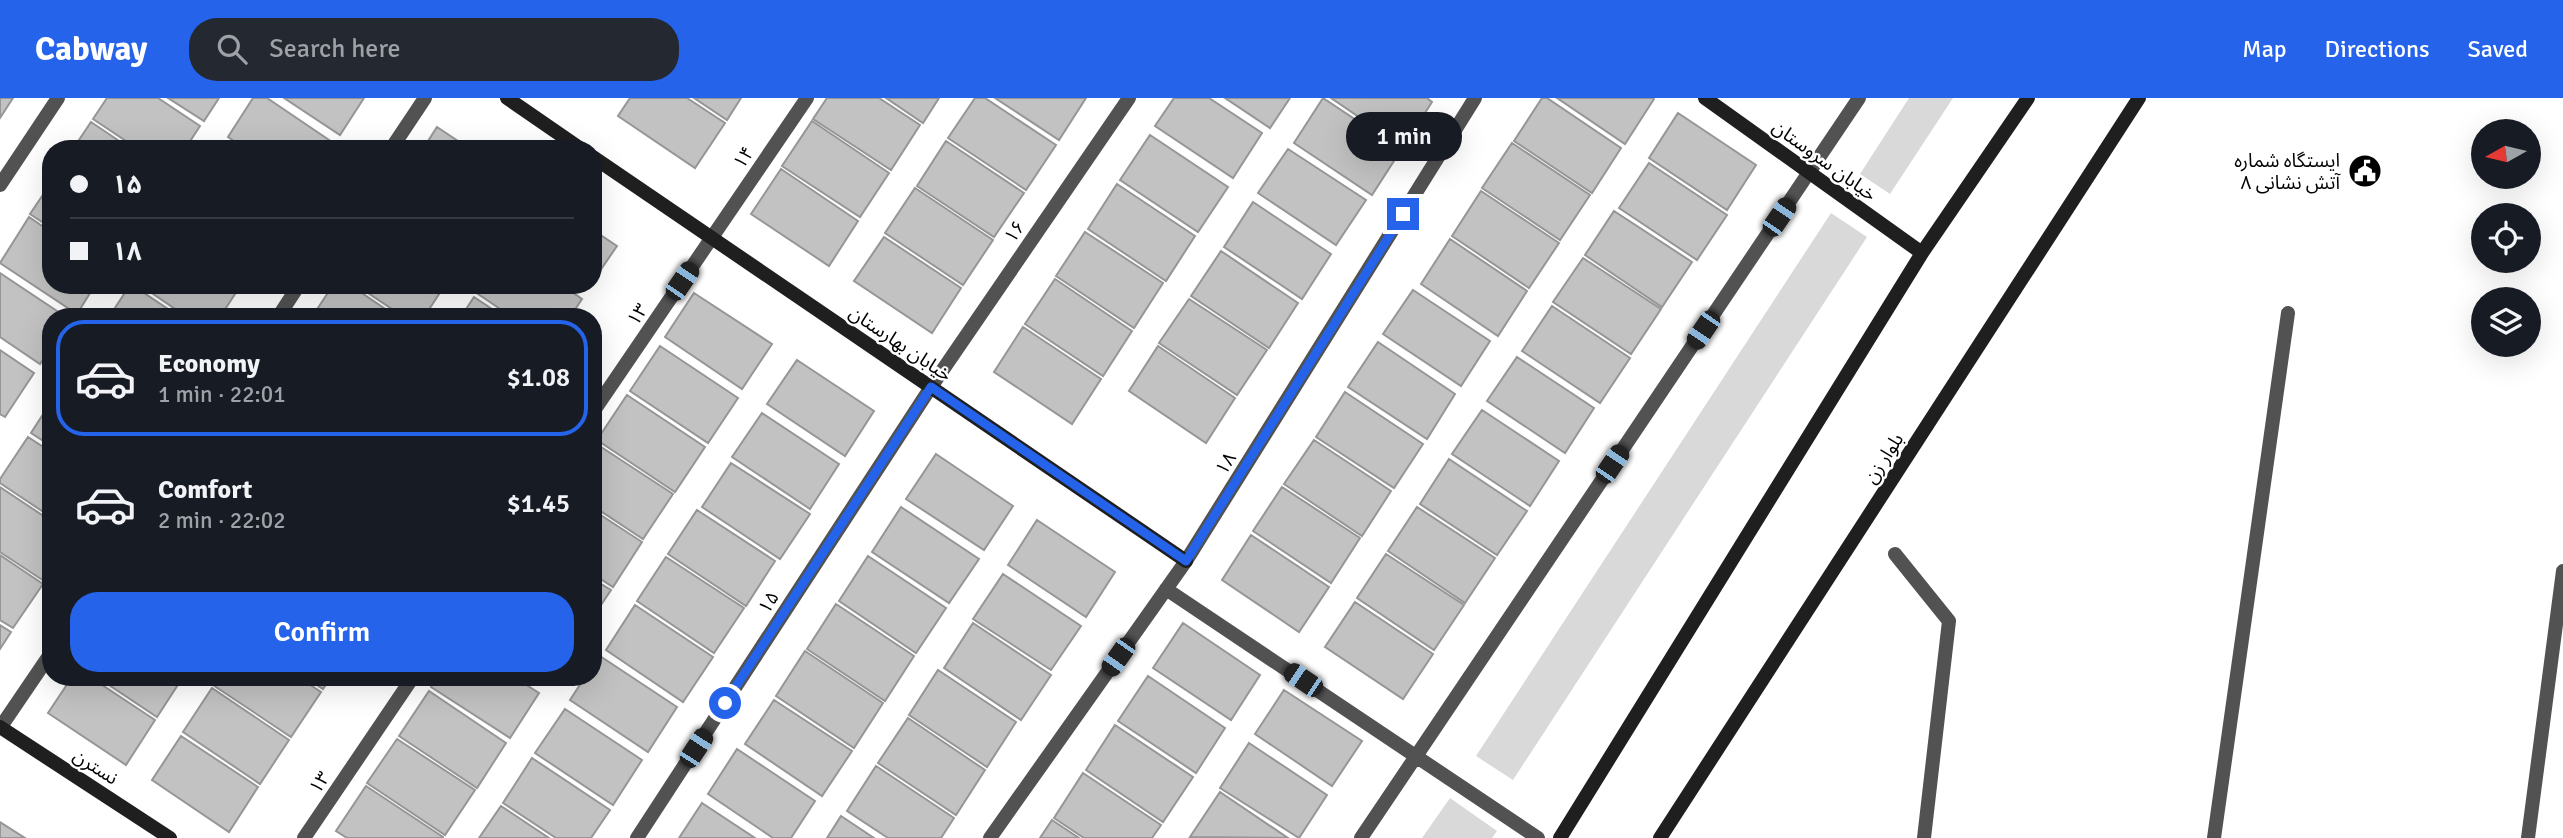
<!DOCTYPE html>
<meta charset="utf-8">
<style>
body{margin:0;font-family:Signika,"Noto Sans Arabic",sans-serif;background:#242831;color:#f1f3f6;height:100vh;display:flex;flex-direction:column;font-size:26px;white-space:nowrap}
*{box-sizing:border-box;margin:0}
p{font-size:23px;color:#9ea1a6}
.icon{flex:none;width:38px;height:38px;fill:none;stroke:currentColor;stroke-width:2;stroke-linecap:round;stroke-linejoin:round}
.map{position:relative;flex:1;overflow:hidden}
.drawer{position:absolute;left:42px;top:210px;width:560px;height:378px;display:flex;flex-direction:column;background:#171b24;border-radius:28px;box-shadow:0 7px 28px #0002}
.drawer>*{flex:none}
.hud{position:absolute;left:42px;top:42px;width:560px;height:154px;border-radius:28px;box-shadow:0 7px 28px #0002;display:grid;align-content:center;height:154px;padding:0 28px;background:#171b24}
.needle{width:46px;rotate:262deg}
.tools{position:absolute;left:2471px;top:21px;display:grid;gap:14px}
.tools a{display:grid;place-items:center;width:70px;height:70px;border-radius:50%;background:#171b24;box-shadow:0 7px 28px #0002;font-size:35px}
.end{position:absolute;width:32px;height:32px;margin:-16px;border:9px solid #2563eb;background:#fff;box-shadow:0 0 0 4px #fff}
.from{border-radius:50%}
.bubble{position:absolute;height:49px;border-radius:24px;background:#171b24;box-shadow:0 7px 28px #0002;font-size:23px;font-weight:600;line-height:49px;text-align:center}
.car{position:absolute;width:21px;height:42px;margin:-21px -10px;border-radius:9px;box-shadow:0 0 5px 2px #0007;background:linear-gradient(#222 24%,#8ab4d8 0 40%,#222 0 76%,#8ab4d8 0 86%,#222 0)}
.hud b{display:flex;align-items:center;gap:24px;height:66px;font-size:26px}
.hud b+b{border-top:2px solid #363941}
.hud i{width:18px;height:18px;background:#f1f3f6}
ul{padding:12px 0 0;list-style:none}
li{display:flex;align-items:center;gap:21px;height:116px;margin:0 14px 10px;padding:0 14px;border:4px solid transparent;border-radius:28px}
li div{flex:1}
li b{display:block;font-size:26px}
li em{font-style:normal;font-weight:600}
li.current{border-color:#2563eb}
li>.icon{width:63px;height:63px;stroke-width:1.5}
.action{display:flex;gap:14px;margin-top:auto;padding:14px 28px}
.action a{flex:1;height:80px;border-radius:28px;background:#2563eb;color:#fff;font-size:28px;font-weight:600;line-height:80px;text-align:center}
header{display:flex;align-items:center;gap:42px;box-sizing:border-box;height:98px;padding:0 35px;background:#2563eb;color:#fff}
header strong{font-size:33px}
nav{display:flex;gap:38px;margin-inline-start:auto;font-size:24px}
.search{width:490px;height:63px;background:#242831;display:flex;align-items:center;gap:18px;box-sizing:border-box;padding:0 24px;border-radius:28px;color:#9ea1a6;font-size:26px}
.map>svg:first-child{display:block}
</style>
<header>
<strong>Cabway</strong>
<div class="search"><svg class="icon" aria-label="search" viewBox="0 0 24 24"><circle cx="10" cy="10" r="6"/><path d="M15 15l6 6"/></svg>Search here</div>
<nav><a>Map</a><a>Directions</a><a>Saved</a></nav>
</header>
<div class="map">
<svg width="2563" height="740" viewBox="0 0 2563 740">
<rect width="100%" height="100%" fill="#fff"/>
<path fill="#d9d9d9" d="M1909,0H1953L1890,96L1860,76Z
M1831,115L1867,139L1513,682L1476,658Z
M1450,700L1497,733L1492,740H1422Z"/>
<path fill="#c2c2c2" stroke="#969696" stroke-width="2" d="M0,0H13L0,20Z
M107,0H158L200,28L185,51H138L93,21Z
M168,0H219L204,23Z
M253,0H267L335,46L332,51H246L228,39Z
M284,0H364L340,37Z
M630,0H687L725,25L695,70L618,18Z
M694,0H741L727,22Z
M827,0H879L920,27L891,72L813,21Z
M886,0H939L923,25Z
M975,0H985L1056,47L1026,92L948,40Z
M995,0H1086L1059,42Z
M1174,0H1209L1262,35L1233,80L1155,28Z
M1225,0H1290L1270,30Z
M1323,0L1401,52L1372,97L1294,45Z
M1331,0H1427L1432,4L1403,49Z
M1542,0H1547L1621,50L1592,95L1514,43Z
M1557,0H1653L1654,1L1625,46Z
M1678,15L1756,67L1727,112L1649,60Z
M812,23L889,75L860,119L782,68Z
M91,24L131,51H73Z
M437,29L470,51H423Z
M1150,37L1228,89L1198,134L1120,82Z
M946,43L1024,95L994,139L917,88Z
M1512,45L1590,97L1560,142L1482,90Z
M1288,51L1366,102L1336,147L1258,95Z
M1649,65L1727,117L1697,162L1619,110Z
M781,71L858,123L829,168L751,116Z
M51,85V130L30,116Z
M1117,86L1195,138L1166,183L1088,131Z
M915,90L993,142L963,187L885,135Z
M1481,93L1559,145L1529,190L1452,138Z
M1253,104L1331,156L1302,201L1224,149Z
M1614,113L1692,164L1662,209L1585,157Z
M29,119L51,134V187H95L77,216L0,165Z
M593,132L617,148L593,183Z
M1085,134L1163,185L1134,230L1056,178Z
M884,139L961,190L932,235L854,183Z
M1450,141L1527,193L1498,238L1421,186Z
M1221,153L1298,205L1269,250L1191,198Z
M1583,160L1661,211L1631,256L1553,204Z
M0,175L66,219H51V250L40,266L0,239Z
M1055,181L1132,233L1103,278L1025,226Z
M130,187H132L180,219H109Z
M140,187H236L239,190L220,219H187Z
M333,187H350L397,219H312Z
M356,187H445L424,219H404Z
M479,187H562L582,201L570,219H512L475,194Z
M1413,192L1490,243L1461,288L1383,236Z
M694,195L772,246L742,291L665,239Z
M474,199L504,219H461Z
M1189,201L1267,252L1237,297L1159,245Z
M1552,208L1630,260L1600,305L1522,253Z
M1023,229L1101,281L1072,326L994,274Z
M1378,244L1455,296L1427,341L1348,289Z
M660,248L738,300L708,345L630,293Z
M1158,248L1235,300L1206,345L1129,293Z
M0,252L34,275L5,319L0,316Z
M1517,259L1594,310L1565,355L1487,303Z
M797,262L874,313L845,358L767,306Z
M1345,294L1423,346L1394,390L1316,339Z
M627,297L705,349L675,394L597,342Z
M51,304V348L31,335Z
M1482,312L1559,363L1530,408L1452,356Z
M762,315L839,366L810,411L732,359Z
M28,339L51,354V419L0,385V381Z
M1314,342L1391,393L1362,438L1284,386Z
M595,345L673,396L643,441L593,408V348Z
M936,356L1013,408L984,452L906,401Z
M1449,361L1527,413L1497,457L1420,406Z
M731,365L810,416L780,461L702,409Z
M0,389L51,423V473L44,483L0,454Z
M1282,389L1360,440L1331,485L1253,433Z
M901,409L979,461L949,505L872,454Z
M1417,409L1495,460L1465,505L1388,453Z
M593,412L642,444L613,489L593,476Z
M697,412L775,463L746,508L668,456Z
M1037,422L1115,474L1086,519L1008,467Z
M1251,437L1329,489L1299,534L1222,482Z
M1386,456L1464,507L1434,552L1357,500Z
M0,457L43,486L13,530L0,522Z
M868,458L946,510L916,555L839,503Z
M666,459L744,510L714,555L637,503Z
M1003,476L1081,528L1051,572L973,521Z
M593,481L611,492L593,519Z
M1355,504L1433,556L1403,601L1325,549Z
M836,506L914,558L885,603L807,551Z
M635,507L713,559L683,604L606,552Z
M973,525L1051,577L1021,622L944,570Z
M1183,525L1260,577L1231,622L1153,570Z
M0,527L11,534L0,551Z
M805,553L883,605L854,650L776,598Z
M600,558L677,609L648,654L570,602L585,579H593V568Z
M938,572L1016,624L987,669L909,617Z
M1148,578L1225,630L1196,675L1118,623Z
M72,579H90L155,622L126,667L48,615Z
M97,579H183L157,619Z
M219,579H298L321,594L291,639L213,587Z
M305,579H331L323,591Z
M437,579H514L539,595L510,640L431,589Z
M212,590L289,642L260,686L183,634Z
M1284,592L1362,643L1332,688L1255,636Z
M429,593L506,645L477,690L399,638Z
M774,602L852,653L822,698L745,646Z
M565,611L642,662L613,707L535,655Z
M908,620L985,672L956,717L878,665Z
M1115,627L1193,679L1163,724L1086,672Z
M181,638L258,689L229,734L152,682Z
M397,641L475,692L445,737L367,685Z
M1249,645L1327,697L1299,740L1220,690Z
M737,651L815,703L791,740H773L708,696Z
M532,660L610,712L591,740H556L503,705Z
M876,668L954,720L941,740H888L847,713Z
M1083,675L1161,727L1152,740H1084L1054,720Z
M366,688L443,739V740H347L336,733Z
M1220,694L1288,740L1190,739Z
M702,705L755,740H679Z
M501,708L549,740H479Z
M841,718L874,740H827Z
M1052,722L1079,740H1040Z
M0,724L25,740H0Z"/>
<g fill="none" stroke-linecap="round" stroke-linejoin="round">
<path stroke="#525252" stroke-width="14" d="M391,51L425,0
M0,87L58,0
M278,219L299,187
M593,314L807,0
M1895,456L1949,523L1924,740
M1166,491L1538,740
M0,630L51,555
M304,740L413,579
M637,740L931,289L1129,0
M990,740L1186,463L1475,0
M1361,740L1859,0
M2214,740L2288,215
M2528,740L2563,473"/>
<path stroke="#1f1f1f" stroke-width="14" d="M507,0L581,51
M1705,0L1922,155
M593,59L1186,463
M0,629L170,740
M1560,740L1922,155L2028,0
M1660,740L2139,0"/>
</g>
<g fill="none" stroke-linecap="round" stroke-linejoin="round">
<path stroke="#2563eb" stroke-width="9" d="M725,605L931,289L1186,463L1403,116"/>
</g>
<defs>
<symbol id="civic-disc" viewBox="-11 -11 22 22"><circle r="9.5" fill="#000" stroke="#fff"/><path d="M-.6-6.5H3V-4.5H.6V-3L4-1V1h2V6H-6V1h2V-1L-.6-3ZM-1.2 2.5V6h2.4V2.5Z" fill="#fff"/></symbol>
</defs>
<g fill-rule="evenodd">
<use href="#civic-disc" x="2346" y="54" width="38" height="38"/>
</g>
<g text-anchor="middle" stroke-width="5" stroke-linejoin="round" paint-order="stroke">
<g font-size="19" fill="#000" stroke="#fff">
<text transform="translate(743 59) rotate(-56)" y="7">۱۴</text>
<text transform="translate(1825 62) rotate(36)" y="7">خیابان سروستان</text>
<text transform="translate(1014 133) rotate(-56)" y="7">۱۶</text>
<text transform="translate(637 216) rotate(-56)" y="7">۱۳</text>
<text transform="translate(901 245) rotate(34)" y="7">خیابان بهارستان</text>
<text transform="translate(1883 360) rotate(-57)" y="7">بلوار زن</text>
<text transform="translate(1225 365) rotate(-58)" y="7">۱۸</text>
<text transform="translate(768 504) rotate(-57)" y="7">۱۵</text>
<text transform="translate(96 668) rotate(33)" y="7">نسترن</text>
<text transform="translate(319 684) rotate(-56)" y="7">۱۳</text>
</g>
<g font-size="19" fill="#000" stroke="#fff" text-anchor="end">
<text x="2340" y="69">ایستگاه شماره<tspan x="2340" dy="22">۸ آتش نشانی</tspan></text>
</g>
</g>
</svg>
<div class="tools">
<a><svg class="needle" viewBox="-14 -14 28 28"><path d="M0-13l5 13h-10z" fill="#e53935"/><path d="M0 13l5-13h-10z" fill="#9ea1a6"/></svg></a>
<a><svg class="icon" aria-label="locate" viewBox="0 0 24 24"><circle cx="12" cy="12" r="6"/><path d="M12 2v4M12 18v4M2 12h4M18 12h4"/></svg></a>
<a><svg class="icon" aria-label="layers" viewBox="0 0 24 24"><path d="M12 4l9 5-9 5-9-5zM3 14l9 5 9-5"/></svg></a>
</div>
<i class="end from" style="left:725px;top:605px"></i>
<i class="end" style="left:1403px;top:116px"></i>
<div class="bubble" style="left:1346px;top:14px;width:116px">1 min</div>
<i class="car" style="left:1779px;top:119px;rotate:34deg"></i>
<i class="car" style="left:682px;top:183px;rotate:34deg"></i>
<i class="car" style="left:1703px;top:232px;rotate:214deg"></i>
<i class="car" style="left:1612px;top:366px;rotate:34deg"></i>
<i class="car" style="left:1118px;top:559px;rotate:215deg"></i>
<i class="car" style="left:1303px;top:582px;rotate:304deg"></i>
<i class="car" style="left:696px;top:650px;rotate:33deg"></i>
<div class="hud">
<b><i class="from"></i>۱۵</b>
<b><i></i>۱۸</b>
</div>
<section class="drawer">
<ul>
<li class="current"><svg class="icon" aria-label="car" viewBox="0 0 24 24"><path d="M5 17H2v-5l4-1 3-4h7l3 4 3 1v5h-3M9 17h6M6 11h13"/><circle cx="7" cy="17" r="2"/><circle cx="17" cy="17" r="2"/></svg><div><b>Economy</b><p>1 min · 22:01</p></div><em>$1.08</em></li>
<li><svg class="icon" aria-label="car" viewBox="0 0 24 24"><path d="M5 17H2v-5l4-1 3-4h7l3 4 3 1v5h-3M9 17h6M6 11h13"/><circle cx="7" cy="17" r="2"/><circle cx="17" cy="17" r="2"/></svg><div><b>Comfort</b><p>2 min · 22:02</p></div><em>$1.45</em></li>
</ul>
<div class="action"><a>Confirm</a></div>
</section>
</div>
